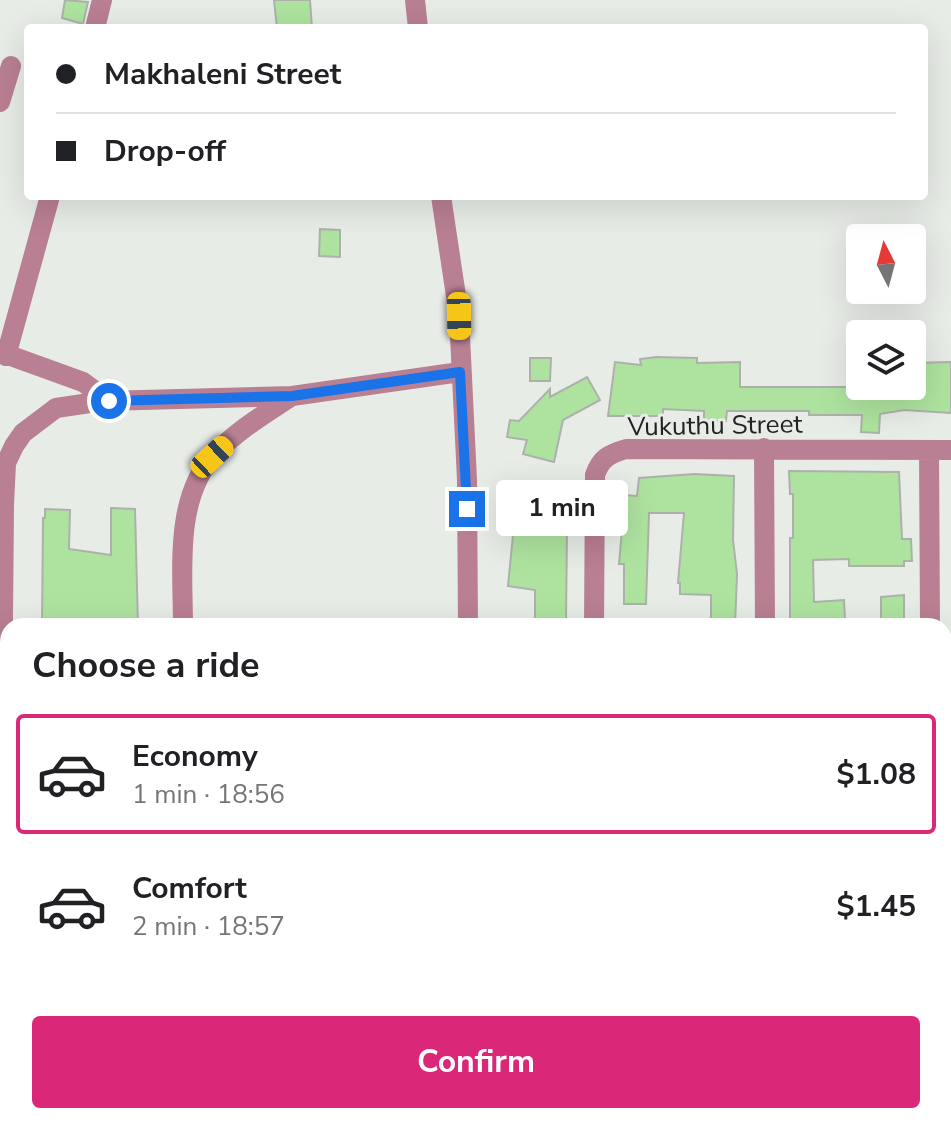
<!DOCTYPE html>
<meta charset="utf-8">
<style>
body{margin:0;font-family:"Nunito Sans",sans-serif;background:#f2f2f2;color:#202124;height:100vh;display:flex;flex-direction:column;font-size:30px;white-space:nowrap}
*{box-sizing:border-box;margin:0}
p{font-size:26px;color:#757577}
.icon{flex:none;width:44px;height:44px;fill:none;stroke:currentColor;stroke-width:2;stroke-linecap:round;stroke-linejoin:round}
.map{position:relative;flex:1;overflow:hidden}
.side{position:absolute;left:0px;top:618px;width:952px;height:506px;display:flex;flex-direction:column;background:#fff;border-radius:24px 24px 0 0;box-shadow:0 8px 32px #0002}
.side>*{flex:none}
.hud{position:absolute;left:24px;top:24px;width:904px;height:176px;border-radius:8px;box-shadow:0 8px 32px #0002;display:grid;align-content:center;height:176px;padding:0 32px;background:#fff}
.needle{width:52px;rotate:354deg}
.tools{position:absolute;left:846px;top:224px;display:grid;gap:16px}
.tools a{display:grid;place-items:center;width:80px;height:80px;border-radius:8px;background:#fff;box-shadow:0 8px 32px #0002;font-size:40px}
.end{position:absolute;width:36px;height:36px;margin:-18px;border:10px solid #1a73e8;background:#fff;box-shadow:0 0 0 4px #fff}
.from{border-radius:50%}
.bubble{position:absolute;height:56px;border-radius:8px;background:#fff;box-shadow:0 8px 32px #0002;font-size:26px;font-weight:700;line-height:56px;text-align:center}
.car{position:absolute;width:24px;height:48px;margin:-24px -12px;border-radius:10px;box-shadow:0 0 6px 2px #0007;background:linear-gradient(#f5c518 24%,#345 0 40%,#f5c518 0 76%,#345 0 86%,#f5c518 0)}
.hud b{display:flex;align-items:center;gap:28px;height:76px;font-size:30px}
.hud b+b{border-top:2px solid #e0e0e0}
.hud i{width:20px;height:20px;background:#202124}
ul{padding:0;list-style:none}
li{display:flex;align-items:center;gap:24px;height:120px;margin:0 16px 12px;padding:0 16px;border:4px solid transparent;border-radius:8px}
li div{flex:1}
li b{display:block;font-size:30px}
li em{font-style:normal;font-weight:700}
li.on{border-color:#db2777}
li>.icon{width:72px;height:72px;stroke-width:1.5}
h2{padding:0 32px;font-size:36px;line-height:96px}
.primary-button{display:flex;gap:16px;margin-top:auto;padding:16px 32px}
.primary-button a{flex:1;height:92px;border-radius:8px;background:#db2777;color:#fff;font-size:32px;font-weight:700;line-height:92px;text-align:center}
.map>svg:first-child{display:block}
</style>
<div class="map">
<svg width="951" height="1123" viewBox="0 0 951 1123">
<rect width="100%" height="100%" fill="#e8ece7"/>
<path fill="#aee39f" stroke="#adb1ac" stroke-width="2" d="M65,0L88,2L83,24L62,18Z
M274,0H310L312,28H277Z
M320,229L340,230V257L319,256Z
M656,357L697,358V363L740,362V387H914L913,363L951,362V413L904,410L880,414L879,433L861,432L862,415H809V411H727L726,421H704V411L663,409V416H608L615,362L641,365L640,359Z
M530,358H551L550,381H530Z
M587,377L600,400L563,420L554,462L523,454L527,440L507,437L510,420L519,421L550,389V397Z
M789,471L899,472L902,539H911L912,561H904V566H849V559L813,560L814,602L844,600L845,619L814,621V626H790V538H793V494H790Z
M694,474L734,476L733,540L737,574L735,626H711V595L680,594V583H678L684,513H649L646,604H624V564H619L625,495L637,496L639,478Z
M512,487L567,491V507H574V531H567L566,622H535V590L508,586L514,525H510Z
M111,508L135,509L138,626H42L43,518H45V509L70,510L69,549L111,555Z
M904,595V626H881V597Z"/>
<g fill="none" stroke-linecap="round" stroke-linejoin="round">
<path stroke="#b97f92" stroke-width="20" d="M415,0L418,28
M95,28L102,0
M0,102L11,66
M441,196L459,316L467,480L468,626
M0,352L83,382L109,401
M6,356L50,196
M764,448L765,626
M929,450L930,626
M183,626C183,571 174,499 214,455C236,431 265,414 292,396
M594,626L595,475C601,458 609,454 626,449L951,450
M944,778L951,783
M0,952L4,505L6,463L14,446L23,433L56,408L103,401L292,396L460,372
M944,958H951
M608,1116L617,1123
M176,1123V1116
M453,1123L456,1116
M940,1123H951"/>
</g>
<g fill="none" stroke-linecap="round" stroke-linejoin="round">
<path stroke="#1a73e8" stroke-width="10" d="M109,401L292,396L460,372L467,509"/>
</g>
<g text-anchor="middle" stroke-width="6" stroke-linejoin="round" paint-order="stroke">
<g font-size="26" fill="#212321" stroke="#e8ece7">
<text transform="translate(715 425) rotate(-1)" y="9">Vukuthu Street</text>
</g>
</g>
</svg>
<div class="tools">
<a><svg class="needle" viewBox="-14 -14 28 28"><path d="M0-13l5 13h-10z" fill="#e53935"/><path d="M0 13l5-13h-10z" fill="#757577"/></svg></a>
<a><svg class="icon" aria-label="layers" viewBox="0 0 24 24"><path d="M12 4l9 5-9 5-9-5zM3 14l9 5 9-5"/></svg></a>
</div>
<i class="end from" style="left:109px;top:401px"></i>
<i class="end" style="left:467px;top:509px"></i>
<div class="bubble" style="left:496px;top:480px;width:132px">1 min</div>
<i class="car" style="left:459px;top:316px;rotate:179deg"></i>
<i class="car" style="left:212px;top:457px;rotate:47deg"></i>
<div class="hud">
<b><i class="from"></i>Makhaleni Street</b>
<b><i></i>Drop-off</b>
</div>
<section class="side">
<h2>Choose a ride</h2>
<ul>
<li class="on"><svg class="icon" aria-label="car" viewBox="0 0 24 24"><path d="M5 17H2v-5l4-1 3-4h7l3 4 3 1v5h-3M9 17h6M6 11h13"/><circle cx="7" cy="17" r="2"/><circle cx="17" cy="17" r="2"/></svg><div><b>Economy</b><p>1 min · 18:56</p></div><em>$1.08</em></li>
<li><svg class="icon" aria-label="car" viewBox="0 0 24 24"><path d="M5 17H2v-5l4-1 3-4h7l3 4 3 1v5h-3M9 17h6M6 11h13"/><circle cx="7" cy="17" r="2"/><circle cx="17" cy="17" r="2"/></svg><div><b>Comfort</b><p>2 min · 18:57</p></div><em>$1.45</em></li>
</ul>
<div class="primary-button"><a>Confirm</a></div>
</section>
</div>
